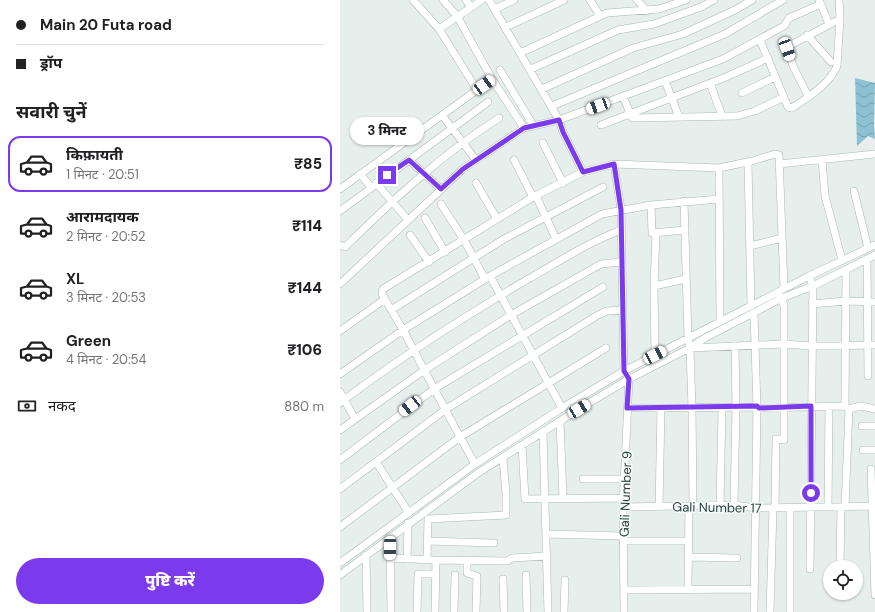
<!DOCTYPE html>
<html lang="hi">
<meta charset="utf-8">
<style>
body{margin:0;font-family:"DM Sans","Noto Sans Devanagari",sans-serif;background:#f6f6f6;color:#202124;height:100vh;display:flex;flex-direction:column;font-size:15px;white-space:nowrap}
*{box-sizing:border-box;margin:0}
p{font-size:13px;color:#757577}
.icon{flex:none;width:22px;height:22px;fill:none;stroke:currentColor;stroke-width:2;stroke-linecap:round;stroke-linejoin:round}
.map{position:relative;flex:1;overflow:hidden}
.panel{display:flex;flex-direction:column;background:#fff;width:340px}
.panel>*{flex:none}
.banner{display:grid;align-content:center;height:88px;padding:0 16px;background:#fff}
.controls{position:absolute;left:483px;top:560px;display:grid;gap:8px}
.controls a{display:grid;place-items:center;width:40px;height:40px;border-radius:50%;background:#fff;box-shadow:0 1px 3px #0004;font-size:20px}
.end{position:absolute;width:18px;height:18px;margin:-9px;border:5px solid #7c3aed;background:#fff;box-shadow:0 0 0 2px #fff}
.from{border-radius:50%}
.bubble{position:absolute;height:28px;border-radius:14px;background:#fff;box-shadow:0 1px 3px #0004;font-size:13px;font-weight:800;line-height:28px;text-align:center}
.car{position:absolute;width:12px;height:24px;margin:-12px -6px;border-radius:5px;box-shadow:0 0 3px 1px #0007;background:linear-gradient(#fff 24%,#345 0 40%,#fff 0 76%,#345 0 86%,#fff 0)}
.banner b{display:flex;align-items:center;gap:14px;height:38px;font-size:15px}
.banner b+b{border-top:1px solid #e0e0e0}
.banner i{width:10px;height:10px;background:#202124}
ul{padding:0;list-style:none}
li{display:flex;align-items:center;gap:12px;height:56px;margin:0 8px 6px;padding:0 8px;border:2px solid transparent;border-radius:12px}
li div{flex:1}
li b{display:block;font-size:15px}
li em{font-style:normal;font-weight:800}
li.current{border-color:#7c3aed}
li>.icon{width:36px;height:36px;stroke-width:1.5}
h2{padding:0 16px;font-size:18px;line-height:48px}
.pay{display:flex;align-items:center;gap:10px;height:44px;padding:0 16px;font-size:15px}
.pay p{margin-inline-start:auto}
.button{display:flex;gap:8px;margin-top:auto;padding:8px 16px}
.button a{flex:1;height:46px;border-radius:24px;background:#7c3aed;color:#fff;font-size:16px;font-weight:800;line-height:46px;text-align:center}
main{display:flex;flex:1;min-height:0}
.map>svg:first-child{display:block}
</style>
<main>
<section class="panel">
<div class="banner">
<b><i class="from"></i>Main 20 Futa road</b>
<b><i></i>ड्रॉप</b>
</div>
<h2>सवारी चुनें</h2>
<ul>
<li class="current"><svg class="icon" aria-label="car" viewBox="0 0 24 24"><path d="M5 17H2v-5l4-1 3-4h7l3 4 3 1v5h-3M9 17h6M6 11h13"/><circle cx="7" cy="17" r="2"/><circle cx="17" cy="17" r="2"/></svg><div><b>किफ़ायती</b><p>1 मिनट · 20:51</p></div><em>₹85</em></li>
<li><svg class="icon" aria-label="car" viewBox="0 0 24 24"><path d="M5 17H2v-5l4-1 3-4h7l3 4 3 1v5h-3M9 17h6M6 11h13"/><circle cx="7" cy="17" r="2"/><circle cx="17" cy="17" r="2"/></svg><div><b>आरामदायक</b><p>2 मिनट · 20:52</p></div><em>₹114</em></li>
<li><svg class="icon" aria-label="car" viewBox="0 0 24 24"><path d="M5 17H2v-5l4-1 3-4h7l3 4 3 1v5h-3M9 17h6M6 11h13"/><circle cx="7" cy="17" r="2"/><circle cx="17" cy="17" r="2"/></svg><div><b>XL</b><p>3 मिनट · 20:53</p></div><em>₹144</em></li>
<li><svg class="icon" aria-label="car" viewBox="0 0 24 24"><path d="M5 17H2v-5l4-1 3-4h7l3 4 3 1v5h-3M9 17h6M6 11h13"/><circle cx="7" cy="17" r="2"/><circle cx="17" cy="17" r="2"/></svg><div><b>Green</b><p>4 मिनट · 20:54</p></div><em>₹106</em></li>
</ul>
<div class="pay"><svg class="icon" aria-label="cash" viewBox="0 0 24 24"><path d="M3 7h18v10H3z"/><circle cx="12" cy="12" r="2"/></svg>नकद<p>880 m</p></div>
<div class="button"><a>पुष्टि करें</a></div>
</section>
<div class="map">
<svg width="535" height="612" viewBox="0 0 535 612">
<defs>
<pattern id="water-waves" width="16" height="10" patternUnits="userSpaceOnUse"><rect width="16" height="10" fill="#8dc2d4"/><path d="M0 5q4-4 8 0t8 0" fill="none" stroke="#739fad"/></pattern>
</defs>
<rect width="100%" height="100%" fill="#e6efec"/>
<path fill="url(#water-waves)" d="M515,78L535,83L534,125L535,139L528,136L517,146Z"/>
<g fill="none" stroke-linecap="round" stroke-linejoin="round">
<defs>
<path id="minor" d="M73,0L99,29L137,90
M103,0L117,16L152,79L184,128
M126,0L131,7
M149,0L219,120L223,132L243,172L274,164L281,209L284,371L289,379L283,507L284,612
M250,0L260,16
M297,0L307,11
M479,0L489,24
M155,9L174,0
M166,27L224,0
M99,29L142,0
M467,35L491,62
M420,40L448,107L452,108C468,97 489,85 497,66L500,19L499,0
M180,53L267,13L319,9L346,0
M191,69L278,30L314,24L361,7L374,0
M160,70L193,125
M325,81L339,117
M370,83L382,116
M202,89L293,48L343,34L397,9L412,0
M402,93L435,77
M283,96L291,116L293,118L397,116L415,111L444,97
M468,96L453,66L447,47L500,19
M212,106L385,34L443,0
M102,115L136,160
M261,125L386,77L428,58
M203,143L223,183
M69,160L101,189
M174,160L193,197
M482,160L485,196L502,260
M408,162L411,306
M274,164L379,168L412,161L435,154L439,155L444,289
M439,164L535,154
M379,168L380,322
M243,172L193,197L43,289L42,294L63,330L150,276L262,214L311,205L379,199
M20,174L31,187
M36,183L68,220
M136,183L157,219
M0,189L152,79
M514,191L528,248
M196,196L216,239
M344,201L348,338L350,348L352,408L353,506
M101,204L124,240L145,279
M311,205L312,233L345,230
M0,211L148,102
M85,218L105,252
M70,235L89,262
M0,245L5,247C54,199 101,155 159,118
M410,246L442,238
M527,259L528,376
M150,276L222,408
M469,276L473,286L470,569
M0,284L123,169L184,128L219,120L383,59L444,26L449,18L481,4
M314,286L316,233
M472,304L506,301L535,302
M51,310L164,239L263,187
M0,331L45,299
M350,348L443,344L472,346L535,345
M315,355L314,286L346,279
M0,374L63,330C87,375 110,419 135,464
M0,392L15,419
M0,403C60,357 125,316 190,278C220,261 249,242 281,230
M505,406L506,270
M287,408L417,407L419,408L505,406L509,409L521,406L535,409
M220,421L223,498
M522,426H535
M0,430L83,371L171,315L261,264L281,262
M203,432L208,612
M182,445L185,499L284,498
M523,450H535
M0,460L94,389L263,287
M36,462L69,513
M531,469L535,595
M243,479H284
M0,489L106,409L258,315L267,311L283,310
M380,505L382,408
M394,505L396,407L395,346
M283,507L394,505L416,508L535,506
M319,507L321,408
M488,507L489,407
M505,507L509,409
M435,508L436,439L444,440V305L440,296
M0,527L120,437L266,348
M206,534L283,536
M50,537L51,612
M87,541L154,543
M283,541H348
M26,555L27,612
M348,557L397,558
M50,558L96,560L95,612
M67,559L68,523
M87,560L88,519L166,515V494L163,458
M96,560L167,561L172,558L207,556
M127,560V573L137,576L136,612
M0,563L135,464L222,408L284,371L469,276L535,245
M500,567L501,507
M0,575L138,473L239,409L289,379L350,348L365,338L442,298L473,286L535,255
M186,575L187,612
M163,579L164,612
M348,589L349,507
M284,590L414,589
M77,612L78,574H95
M114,612L115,575
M224,612L225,580
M414,612L417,407L414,314
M430,612L433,508
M450,612V508"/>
</defs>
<use href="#minor" stroke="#a8b8b4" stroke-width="8"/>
<use href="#minor" stroke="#fff" stroke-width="7"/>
</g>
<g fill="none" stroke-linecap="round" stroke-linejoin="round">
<path stroke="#7c3aed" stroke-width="5" d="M47,175L69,160L101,189L123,169L184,128L219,120L223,132L243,172L274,164L281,210L284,371L289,379L287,408L417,406L419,408L471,406V493"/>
</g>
<g text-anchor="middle" stroke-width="3" stroke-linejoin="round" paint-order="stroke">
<g font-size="13" fill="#24423d" stroke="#f6fbf9">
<text transform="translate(285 494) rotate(-88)" y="5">Gali Number 9</text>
<text transform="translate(377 507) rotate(1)" y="5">Gali Number 17</text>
</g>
</g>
</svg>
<div class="controls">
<a><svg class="icon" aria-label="locate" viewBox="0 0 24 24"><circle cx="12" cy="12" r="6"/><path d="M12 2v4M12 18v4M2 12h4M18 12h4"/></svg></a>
</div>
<i class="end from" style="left:471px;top:493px"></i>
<i class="end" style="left:47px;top:175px"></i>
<div class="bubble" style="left:10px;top:117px;width:74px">3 मिनट</div>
<i class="car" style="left:447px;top:49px;rotate:160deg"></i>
<i class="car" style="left:144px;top:85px;rotate:54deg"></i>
<i class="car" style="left:258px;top:106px;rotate:250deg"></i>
<i class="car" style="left:315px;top:355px;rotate:63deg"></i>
<i class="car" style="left:70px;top:406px;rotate:232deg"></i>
<i class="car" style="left:239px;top:409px;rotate:59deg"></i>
<i class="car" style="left:50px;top:548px;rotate:181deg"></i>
</div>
</main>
